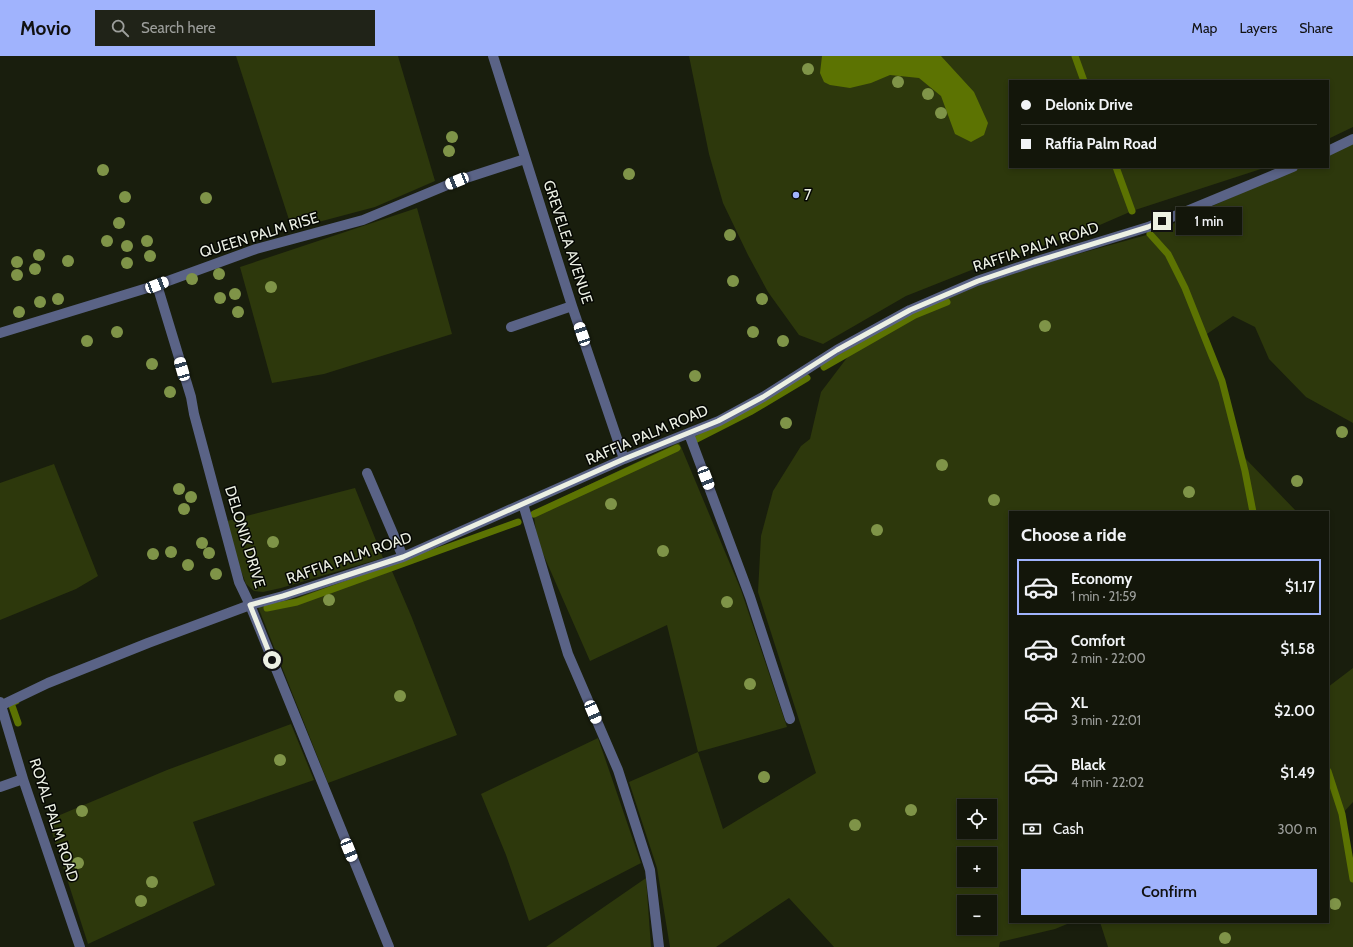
<!DOCTYPE html>
<meta charset="utf-8">
<style>
body{margin:0;font-family:Cabin,sans-serif;background:#202318;color:#f1f3f6;height:100vh;display:flex;flex-direction:column;font-size:15px;white-space:nowrap}
*{box-sizing:border-box;margin:0}
p{font-size:13px;color:#9d9f9c}
.icon{flex:none;width:22px;height:22px;fill:none;stroke:currentColor;stroke-width:2;stroke-linecap:round;stroke-linejoin:round}
.map{position:relative;flex:1;overflow:hidden}
.panel{position:absolute;left:1009px;top:455px;width:320px;height:412px;display:flex;flex-direction:column;background:#13160a;border-radius:0px;box-shadow:0 2px 6px #0003,0 0 0 1px #32352b}
.panel>*{flex:none}
.banner{position:absolute;left:1009px;top:24px;width:320px;height:88px;border-radius:0px;box-shadow:0 2px 6px #0003,0 0 0 1px #32352b;display:grid;align-content:center;height:88px;padding:0 12px;background:#13160a}
.tools{position:absolute;left:957px;top:743px;display:grid;gap:8px}
.tools a{display:grid;place-items:center;width:40px;height:40px;border-radius:0px;background:#13160a;box-shadow:0 2px 6px #0003,0 0 0 1px #32352b;font-size:20px}
.end{position:absolute;width:18px;height:18px;margin:-9px;border:5px solid #ecf0e4;background:#111;box-shadow:0 0 0 2px #111}
.from{border-radius:50%}
.bubble{position:absolute;height:28px;border-radius:0px;background:#13160a;box-shadow:0 2px 6px #0003,0 0 0 1px #32352b;font-size:13px;font-weight:600;line-height:28px;text-align:center}
.car{position:absolute;width:12px;height:24px;margin:-12px -6px;border-radius:5px;box-shadow:0 0 3px 1px #0007;background:linear-gradient(#fff 24%,#345 0 40%,#fff 0 76%,#345 0 86%,#fff 0)}
.banner b{display:flex;align-items:center;gap:14px;height:38px;font-size:15px}
.banner b+b{border-top:1px solid #32352b}
.banner i{width:10px;height:10px;background:#f1f3f6}
ul{padding:0;list-style:none}
li{display:flex;align-items:center;gap:12px;height:56px;margin:0 8px 6px;padding:0 4px;border:2px solid transparent;border-radius:0px}
li div{flex:1}
li b{display:block;font-size:15px}
li em{font-style:normal;font-weight:600}
li.on{border-color:#a0b3fd}
li>.icon{width:36px;height:36px;stroke-width:1.5}
h2{padding:0 12px;font-size:18px;line-height:48px}
.pay{display:flex;align-items:center;gap:10px;height:44px;padding:0 12px;font-size:15px}
.pay p{margin-inline-start:auto}
.primary-button{display:flex;gap:8px;margin-top:auto;padding:8px 12px}
.primary-button a{flex:1;height:46px;border-radius:0px;background:#a0b3fd;color:#111;font-size:16px;font-weight:600;line-height:46px;text-align:center}
header{display:flex;align-items:center;gap:24px;box-sizing:border-box;height:56px;padding:0 20px;background:#a0b3fd;color:#111}
header strong{font-size:19px}
nav{display:flex;gap:22px;margin-inline-start:auto;font-size:14px}
.search{width:280px;height:36px;background:#202318;display:flex;align-items:center;gap:10px;box-sizing:border-box;padding:0 14px;border-radius:0px;color:#9d9f9c;font-size:15px}
.map>svg:first-child{display:block}
</style>
<header>
<strong>Movio</strong>
<div class="search"><svg class="icon" aria-label="search" viewBox="0 0 24 24"><circle cx="10" cy="10" r="6"/><path d="M15 15l6 6"/></svg>Search here</div>
<nav><a>Map</a><a>Layers</a><a>Share</a></nav>
</header>
<div class="map">
<svg width="1353" height="891" viewBox="0 0 1353 891">
<rect width="100%" height="100%" fill="#191e0d"/>
<path fill="#2d380c" fill-rule="evenodd" d="M236,0H398L435,125L375,151L292,173Z
M689,0H1353V71L1328,83V25H1010V111H1267L1132,155L1086,175L974,213L906,240L823,288L799,279L768,236L748,199L723,147L709,98Z
M1353,87V367L1306,341L1269,303L1255,271L1233,260L1204,280L1222,325L1241,398L1297,456H1010V866H1072L1055,873L1000,886L999,891H834L789,842L716,891H670L657,812L629,726L698,696L667,569L590,605L537,484L534,460L538,453L679,386L741,534L787,671L698,696L723,773L816,717L758,536L761,480L773,435L801,390L810,383L821,336L862,282L910,255L980,229L1049,206L1150,178L1299,111H1328V98ZM964,750H990V776H964ZM964,798H990V824H964ZM964,846H990V872H964Z
M417,152L452,278L324,318L272,327L240,211Z
M54,408L98,520L76,533L0,564V427Z
M355,432L383,502L281,532L263,536L254,535L246,528L236,501L227,465Z
M392,515L412,562L457,679L328,727L258,551L296,542L332,528Z
M1353,612V746L1342,758L1353,823V891H1108L1100,866H1328V631Z
M291,668L314,724L193,766L215,829L88,888L48,764L167,714Z
M598,682L641,807L529,865L506,799L481,738Z
M646,822L651,891H546Z"/>
<path fill="#5c7302" d="M822,0H941L974,36L988,67L984,79L971,86L955,78L941,40L919,22L890,19L871,27L850,32L830,29L824,26L820,17Z"/>
<g fill="none" stroke-linecap="round" stroke-linejoin="round">
<path stroke="#5c7302" stroke-width="7" d="M1075,0L1084,25
M1116,111L1132,155
M1150,178L1168,198L1185,232L1222,325L1245,415L1253,456
M824,311L915,259L947,246
M695,384L750,356L807,322
M534,458L677,392
M267,552L297,546L518,466
M16,645L11,647L18,667
M1328,715L1342,758L1353,823"/>
<path stroke="#5a6386" stroke-width="10" d="M493,0L572,250L624,403
M1328,95L1353,83
M157,229L191,341L194,358L239,526L250,549L389,891
M511,271L572,250
M0,277L157,229L256,193L363,164L457,125L525,103
M689,378L750,541L790,663
M367,417L403,501
M523,448L568,598L618,714L650,814L659,891
M0,646L23,723L80,891
M2,649L48,627L148,587L250,549L283,540L403,501L624,403L719,365L763,341L837,294L910,254L977,225L1034,206L1148,171L1293,111
M0,731L23,723"/>
</g>
<g fill="#7f9448">
<circle cx="808" cy="13" r="6"/>
<circle cx="898" cy="26" r="6"/>
<circle cx="928" cy="38" r="6"/>
<circle cx="941" cy="57" r="6"/>
<circle cx="452" cy="81" r="6"/>
<circle cx="449" cy="95" r="6"/>
<circle cx="103" cy="114" r="6"/>
<circle cx="629" cy="118" r="6"/>
<circle cx="125" cy="141" r="6"/>
<circle cx="206" cy="142" r="6"/>
<circle cx="119" cy="167" r="6"/>
<circle cx="730" cy="179" r="6"/>
<circle cx="107" cy="185" r="6"/>
<circle cx="147" cy="185" r="6"/>
<circle cx="127" cy="190" r="6"/>
<circle cx="39" cy="199" r="6"/>
<circle cx="150" cy="200" r="6"/>
<circle cx="68" cy="205" r="6"/>
<circle cx="17" cy="206" r="6"/>
<circle cx="127" cy="207" r="6"/>
<circle cx="35" cy="213" r="6"/>
<circle cx="219" cy="218" r="6"/>
<circle cx="17" cy="219" r="6"/>
<circle cx="192" cy="223" r="6"/>
<circle cx="733" cy="225" r="6"/>
<circle cx="271" cy="231" r="6"/>
<circle cx="235" cy="238" r="6"/>
<circle cx="220" cy="242" r="6"/>
<circle cx="58" cy="243" r="6"/>
<circle cx="762" cy="243" r="6"/>
<circle cx="40" cy="246" r="6"/>
<circle cx="19" cy="256" r="6"/>
<circle cx="238" cy="256" r="6"/>
<circle cx="1045" cy="270" r="6"/>
<circle cx="117" cy="276" r="6"/>
<circle cx="753" cy="276" r="6"/>
<circle cx="87" cy="285" r="6"/>
<circle cx="783" cy="285" r="6"/>
<circle cx="152" cy="308" r="6"/>
<circle cx="695" cy="320" r="6"/>
<circle cx="170" cy="336" r="6"/>
<circle cx="786" cy="367" r="6"/>
<circle cx="1342" cy="376" r="6"/>
<circle cx="942" cy="409" r="6"/>
<circle cx="1297" cy="425" r="6"/>
<circle cx="179" cy="433" r="6"/>
<circle cx="1189" cy="436" r="6"/>
<circle cx="191" cy="441" r="6"/>
<circle cx="994" cy="444" r="6"/>
<circle cx="611" cy="448" r="6"/>
<circle cx="184" cy="453" r="6"/>
<circle cx="877" cy="474" r="6"/>
<circle cx="273" cy="486" r="6"/>
<circle cx="202" cy="487" r="6"/>
<circle cx="663" cy="495" r="6"/>
<circle cx="171" cy="496" r="6"/>
<circle cx="209" cy="497" r="6"/>
<circle cx="153" cy="498" r="6"/>
<circle cx="188" cy="509" r="6"/>
<circle cx="216" cy="518" r="6"/>
<circle cx="329" cy="544" r="6"/>
<circle cx="727" cy="546" r="6"/>
<circle cx="750" cy="628" r="6"/>
<circle cx="400" cy="640" r="6"/>
<circle cx="280" cy="704" r="6"/>
<circle cx="764" cy="721" r="6"/>
<circle cx="911" cy="754" r="6"/>
<circle cx="82" cy="755" r="6"/>
<circle cx="855" cy="769" r="6"/>
<circle cx="78" cy="807" r="6"/>
<circle cx="152" cy="826" r="6"/>
<circle cx="141" cy="845" r="6"/>
<circle cx="1335" cy="848" r="6"/>
<circle cx="1225" cy="882" r="6"/>
</g>
<g fill="none" stroke-linecap="round" stroke-linejoin="round">
<path stroke="#ecf0e4" stroke-width="5" d="M272,604L250,549L283,540L403,501L624,403L718,365L763,341L837,294L910,254L978,225L1034,206L1148,171L1162,165"/>
</g>
<circle fill="#a0b3fd" stroke="#050703" stroke-width="1.5" cx="796" cy="139" r="4"/>
<g text-anchor="middle" stroke-width="3" stroke-linejoin="round" paint-order="stroke">
<g font-size="15" fill="#ecf0e4" stroke="#050703" text-anchor="start">
<text x="804" y="144">7</text>
</g>
<g font-size="15" fill="#ecf0e4" stroke="#050703">
<text transform="translate(259 179) rotate(-17)" y="5">QUEEN PALM RISE</text>
<text transform="translate(568 186) rotate(72)" y="5">GREVELEA AVENUE</text>
<text transform="translate(1036 191) rotate(-18)" y="5">RAFFIA PALM ROAD</text>
<text transform="translate(647 379) rotate(-23)" y="5">RAFFIA PALM ROAD</text>
<text transform="translate(245 481) rotate(73)" y="5">DELONIX DRIVE</text>
<text transform="translate(349 502) rotate(-19)" y="5">RAFFIA PALM ROAD</text>
<text transform="translate(54 764) rotate(72)" y="5">ROYAL PALM ROAD</text>
</g>
</g>
</svg>
<div class="tools">
<a><svg class="icon" aria-label="locate" viewBox="0 0 24 24"><circle cx="12" cy="12" r="6"/><path d="M12 2v4M12 18v4M2 12h4M18 12h4"/></svg></a>
<a>+</a>
<a>−</a>
</div>
<i class="end from" style="left:272px;top:604px"></i>
<i class="end" style="left:1162px;top:165px"></i>
<div class="bubble" style="left:1176px;top:151px;width:66px">1 min</div>
<i class="car" style="left:457px;top:125px;rotate:248deg"></i>
<i class="car" style="left:157px;top:229px;rotate:69deg"></i>
<i class="car" style="left:582px;top:278px;rotate:341deg"></i>
<i class="car" style="left:182px;top:313px;rotate:344deg"></i>
<i class="car" style="left:706px;top:422px;rotate:159deg"></i>
<i class="car" style="left:593px;top:656px;rotate:157deg"></i>
<i class="car" style="left:349px;top:794px;rotate:158deg"></i>
<div class="banner">
<b><i class="from"></i>Delonix Drive</b>
<b><i></i>Raffia Palm Road</b>
</div>
<section class="panel">
<h2>Choose a ride</h2>
<ul>
<li class="on"><svg class="icon" aria-label="car" viewBox="0 0 24 24"><path d="M5 17H2v-5l4-1 3-4h7l3 4 3 1v5h-3M9 17h6M6 11h13"/><circle cx="7" cy="17" r="2"/><circle cx="17" cy="17" r="2"/></svg><div><b>Economy</b><p>1 min · 21:59</p></div><em>$1.17</em></li>
<li><svg class="icon" aria-label="car" viewBox="0 0 24 24"><path d="M5 17H2v-5l4-1 3-4h7l3 4 3 1v5h-3M9 17h6M6 11h13"/><circle cx="7" cy="17" r="2"/><circle cx="17" cy="17" r="2"/></svg><div><b>Comfort</b><p>2 min · 22:00</p></div><em>$1.58</em></li>
<li><svg class="icon" aria-label="car" viewBox="0 0 24 24"><path d="M5 17H2v-5l4-1 3-4h7l3 4 3 1v5h-3M9 17h6M6 11h13"/><circle cx="7" cy="17" r="2"/><circle cx="17" cy="17" r="2"/></svg><div><b>XL</b><p>3 min · 22:01</p></div><em>$2.00</em></li>
<li><svg class="icon" aria-label="car" viewBox="0 0 24 24"><path d="M5 17H2v-5l4-1 3-4h7l3 4 3 1v5h-3M9 17h6M6 11h13"/><circle cx="7" cy="17" r="2"/><circle cx="17" cy="17" r="2"/></svg><div><b>Black</b><p>4 min · 22:02</p></div><em>$1.49</em></li>
</ul>
<div class="pay"><svg class="icon" aria-label="cash" viewBox="0 0 24 24"><path d="M3 7h18v10H3z"/><circle cx="12" cy="12" r="2"/></svg>Cash<p>300 m</p></div>
<div class="primary-button"><a>Confirm</a></div>
</section>
</div>
